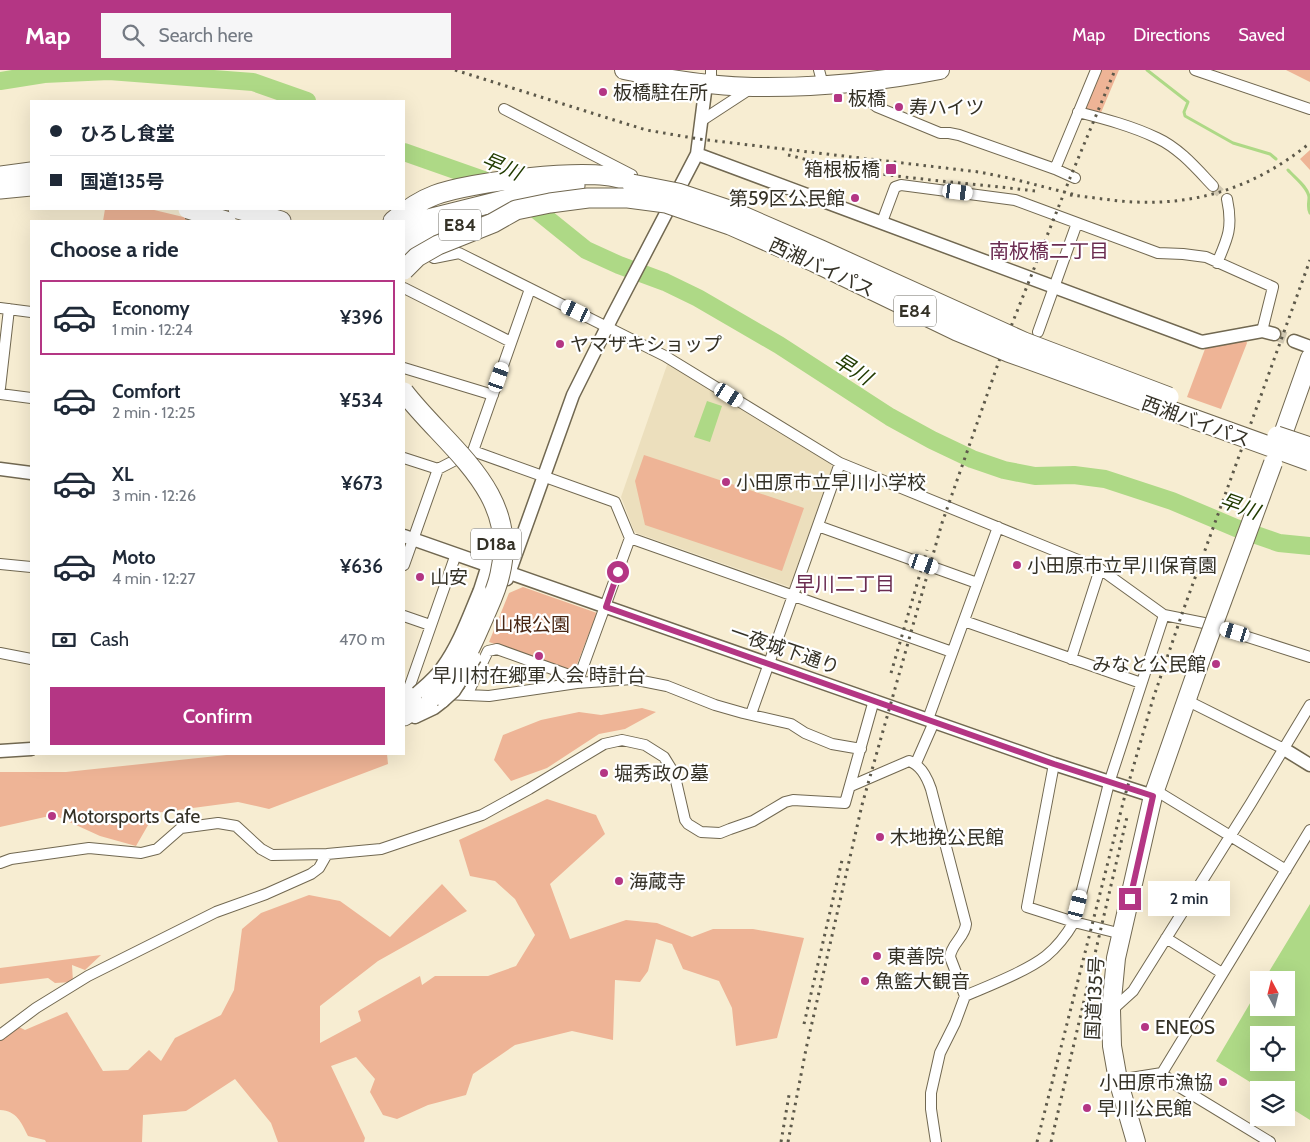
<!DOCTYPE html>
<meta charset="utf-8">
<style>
body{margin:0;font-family:Cabin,"Noto Sans JP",sans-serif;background:#f6f6f7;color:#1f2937;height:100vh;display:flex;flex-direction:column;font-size:19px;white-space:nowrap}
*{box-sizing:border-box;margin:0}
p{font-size:16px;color:#747a83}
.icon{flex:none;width:28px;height:28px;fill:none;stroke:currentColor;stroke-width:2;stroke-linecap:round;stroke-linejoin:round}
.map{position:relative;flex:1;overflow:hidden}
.panel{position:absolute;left:30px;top:150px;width:375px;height:535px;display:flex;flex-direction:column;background:#fff;border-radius:0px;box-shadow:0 5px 20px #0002}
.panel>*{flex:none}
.hud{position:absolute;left:30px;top:30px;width:375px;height:110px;border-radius:0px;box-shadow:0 5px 20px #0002;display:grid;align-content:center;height:110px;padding:0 20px;background:#fff}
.needle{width:32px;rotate:353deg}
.controls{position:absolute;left:1250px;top:901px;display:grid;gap:10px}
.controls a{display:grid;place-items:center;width:45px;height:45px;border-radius:0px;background:#fff;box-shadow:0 5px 20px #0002;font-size:25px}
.end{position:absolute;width:22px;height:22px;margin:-11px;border:6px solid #b43684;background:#fff;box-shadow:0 0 0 2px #fff}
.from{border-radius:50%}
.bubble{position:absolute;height:35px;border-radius:0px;background:#fff;box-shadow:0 5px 20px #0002;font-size:16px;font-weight:600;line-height:35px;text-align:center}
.car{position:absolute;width:15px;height:30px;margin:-15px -8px;border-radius:6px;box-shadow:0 0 4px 1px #0007;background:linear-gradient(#fff 24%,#345 0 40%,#fff 0 76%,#345 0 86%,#fff 0)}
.hud b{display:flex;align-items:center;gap:18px;height:48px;font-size:19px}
.hud b+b{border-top:1px solid #e0e1e3}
.hud i{width:12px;height:12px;background:#1f2937}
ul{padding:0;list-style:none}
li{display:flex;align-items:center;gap:15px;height:75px;margin:0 10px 8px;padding:0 10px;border:2px solid transparent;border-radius:0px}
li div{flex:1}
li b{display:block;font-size:19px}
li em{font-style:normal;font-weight:600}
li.on{border-color:#b43684}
li>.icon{width:45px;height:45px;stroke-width:1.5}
h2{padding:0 20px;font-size:22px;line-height:60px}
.pay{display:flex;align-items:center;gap:12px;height:55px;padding:0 20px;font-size:19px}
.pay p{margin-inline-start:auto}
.primary-button{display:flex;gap:10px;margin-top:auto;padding:10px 20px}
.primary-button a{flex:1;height:58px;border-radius:0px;background:#b43684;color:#fff;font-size:20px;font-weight:600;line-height:58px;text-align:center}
header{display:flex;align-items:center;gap:30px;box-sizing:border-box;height:70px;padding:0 25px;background:#b43684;color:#fff}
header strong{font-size:24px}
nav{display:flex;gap:28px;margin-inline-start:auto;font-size:18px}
.search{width:350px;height:45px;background:#f6f6f7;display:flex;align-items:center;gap:12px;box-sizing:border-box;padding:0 18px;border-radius:0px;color:#747a83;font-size:19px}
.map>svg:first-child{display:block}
</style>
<header>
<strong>Map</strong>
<div class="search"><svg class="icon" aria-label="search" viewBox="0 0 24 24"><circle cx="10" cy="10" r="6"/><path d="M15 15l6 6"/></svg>Search here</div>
<nav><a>Map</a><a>Directions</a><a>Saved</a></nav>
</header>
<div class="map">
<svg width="1310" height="1072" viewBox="0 0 1310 1072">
<rect width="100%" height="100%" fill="#f7edd2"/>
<path fill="#ecdfbd" d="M671,294L831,393L832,398L790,517L636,463L634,461L621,427L667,295Z"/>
<path fill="#eeb496" d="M1099,0H1119L1100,45L1083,40Z
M1286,0H1310V12Z
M1310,80V100L1300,89Z
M105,139H150L200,151H103Z
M1245,268L1247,273L1221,339L1187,327L1205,279L1214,275Z
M644,385L804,438L782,501L645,455L635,411Z
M523,517L597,543L574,602L489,572L509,523Z
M642,638L656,642L625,659L599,664L547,698L511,711L494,690L503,665L541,650L579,642L601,645Z
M236,684H387L388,694L269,739L238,732L155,743L136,776L100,766L54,745L0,757V702H66Z
M547,729L596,745L605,764L550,814L570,869L626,850L657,853L692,867L713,859H753L804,868L777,968L736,976L732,938L719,911L683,899L672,874L656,869L648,901L640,912L615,910L613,970L572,961L515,975L473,1004L466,1025L428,1035L397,1049L383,1045L370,1022L375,1009L356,987L331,996L365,1068L364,1072H278L271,1053L235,1009L186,1041L143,1045L142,1072H46L45,1070L28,1066C21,1052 17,1041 0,1040V963L13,954L25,960L67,942L103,1001L128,1000L149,980L161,991L175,968L221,945L234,920L242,859L261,843L309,825L340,831L390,867L442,814L467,841L378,891L320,936V973L361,951L358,941L420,906L422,915L435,906H488L516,896L535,865L515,829L495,811L470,806L459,770Z
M101,885L85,900L72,895L73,912L55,913L48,908L0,914V898Z"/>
<path fill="#aed986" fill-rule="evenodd" d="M707,331L722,336L710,372L694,367Z
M1310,834V1050L1286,1035V1020H1263L1216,991L1259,918V938H1286V910H1264ZM1259,965H1286V992H1259Z"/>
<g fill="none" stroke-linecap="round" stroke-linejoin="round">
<path stroke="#aed986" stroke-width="3" d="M1147,0L1188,32L1184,42L1185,46L1233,73L1270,84L1276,89
M1288,100C1294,107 1308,117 1309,127C1309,134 1307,137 1310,143"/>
<path stroke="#aed986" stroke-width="18" d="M0,11L44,4L109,1L253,12L307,31
M404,82L495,114
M524,130L586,180L619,195L665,212L698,228L779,275L890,347L932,370L972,389L1004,400L1035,406L1074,405L1105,409L1172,431L1236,458L1279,473L1310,476"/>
<path stroke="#d0c7b0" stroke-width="10" stroke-dasharray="10 5" stroke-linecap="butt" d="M1213,116L1227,129"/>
<path stroke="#d0c7b0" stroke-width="12" stroke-dasharray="12 6" stroke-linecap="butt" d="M1274,264L1294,271"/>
<defs>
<path id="minor" d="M819,0L823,15
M1195,0L1310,39
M858,12L865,28L877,37L940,63H949L959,65L1055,99L1096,0
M706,14L711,5V0
M504,39L632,105
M1078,42C1105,49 1132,56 1157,68C1179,78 1196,98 1213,116
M701,51L750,19
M1055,99L1075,108
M882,152L895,117L901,115L1015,130L1158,183L1183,184L1206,187L1273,217L1262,261
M404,180L417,178L434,188L459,183L665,286L840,393L1100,499L1164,545L1204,553L1310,587
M1217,193C1228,168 1233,157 1227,129
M404,218L511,272
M0,238L31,242
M1038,262L1077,153
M404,298L493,325
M0,318L9,239
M0,324L31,328
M473,381L530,219
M404,388L438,399
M818,456L977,513
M630,468L952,582
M0,494L31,497
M404,495L438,399L473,381L615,432L630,468L577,613L569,605L497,579L488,581L467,625L446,624
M404,546L430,555
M964,551L1141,613
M0,583L31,589
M1071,589L1100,499
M404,620L408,621L456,484
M467,625L489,626L577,613L632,609L667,616L715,635L743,643L791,654L805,663L832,674L861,679
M1186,630L1284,679
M751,644L840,393
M928,649L998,457
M916,693L934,652
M1054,694L1027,837L1074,852L1122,864
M851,716L909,691C921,695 927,707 931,719L966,854C965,867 951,874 950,887L965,926L955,953L940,983L931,1023V1039L936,1072
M1155,720L1286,800
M0,793L11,789L89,778L141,783L157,779L181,758L218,753L236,756L261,779L272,785L327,784L381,779L482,745L529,719L604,674L622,670L645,675L664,687L672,700L676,711L685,750L688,754L701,762L720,763L730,759L753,751L785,732L793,730L845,733L874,630
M1166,868L1222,903
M965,926C988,916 1027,901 1046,886C1057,877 1067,864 1074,852L1109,713L1164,545
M1112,940L1133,921L1251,733L1310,635
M0,965L36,938L88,906L216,842L266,824L311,804L319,798L327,784
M1162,1003L1173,1013L1270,1072
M1118,1010L1162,1003L1310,760"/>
<path id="tertiary" d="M697,84L1202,272L1262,261L1274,264
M1294,271L1310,277
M0,399L31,403
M404,466L1054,694L1153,726
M507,509L573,325L612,247L697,84L706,14
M480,520L488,495
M404,633L417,623
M415,647L434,638L443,631
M1284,679L1310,695
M0,681L31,679"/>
<path id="trunk" d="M624,0C666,9 710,16 753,17C815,18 879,12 940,0
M1277,381L1310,288
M1136,1072L1118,1010L1112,976L1111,940L1116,888L1153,726L1202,586"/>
<path id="motorway" d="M0,106L31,102
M0,119L31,116
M238,139L281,151
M393,151C406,140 419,131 435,125C469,112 588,97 622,109C625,110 628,112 632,114
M404,155L508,129L575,116
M404,169L450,158
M404,646L431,628"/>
</defs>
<use href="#minor" stroke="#716851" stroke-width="12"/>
<use href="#tertiary" stroke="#716851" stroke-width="15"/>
<use href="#trunk" stroke="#716851" stroke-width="20"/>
<use href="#motorway" stroke="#716851" stroke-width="21"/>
<use href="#minor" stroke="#fff" stroke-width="10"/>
<use href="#tertiary" stroke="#fff" stroke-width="12"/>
<use href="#trunk" stroke="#fff" stroke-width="18"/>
<use href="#motorway" stroke="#fff" stroke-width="19"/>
<path stroke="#5d594a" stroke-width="3" stroke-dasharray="2.5 5" stroke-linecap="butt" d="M455,0L646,60L699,69L979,102L1009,108L1076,125
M788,85C806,89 823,95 841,98C905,109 970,113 1035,121
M1070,125C1091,127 1113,131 1134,132C1202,135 1258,115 1310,73
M891,603L927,480
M804,954L843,786
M781,1072L789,1025
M788,1072L806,979L862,735L942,453L1012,254L1070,108L1115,0
M1037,1072L1124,729L1153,629L1183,541L1310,190
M1051,1072L1127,747"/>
<defs>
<path id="tertiary-bridge" d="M417,623C426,615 435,608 442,598C459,575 469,546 480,520
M443,631L454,621L475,588"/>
<path id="trunk-bridge" d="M1202,586L1273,393"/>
<path id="motorway-bridge" d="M632,114L678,123L729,140L821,180L1024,272L1169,327
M188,139L226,151
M404,200L417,187L438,175L493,153L516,140L550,133L588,128H628L666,133L730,155L814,192L957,261L1008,282L1310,391
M404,322C447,378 520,422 500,504C497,519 490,533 484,547C468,583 462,602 431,628
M1277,366L1310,377"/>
</defs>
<use href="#tertiary-bridge" stroke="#716851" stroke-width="15" stroke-linecap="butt"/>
<use href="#trunk-bridge" stroke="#716851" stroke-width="20" stroke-linecap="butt"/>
<use href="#motorway-bridge" stroke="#716851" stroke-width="21" stroke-linecap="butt"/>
<use href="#tertiary-bridge" stroke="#fff" stroke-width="12"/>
<use href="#trunk-bridge" stroke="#fff" stroke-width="18"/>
<use href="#motorway-bridge" stroke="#fff" stroke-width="19"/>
</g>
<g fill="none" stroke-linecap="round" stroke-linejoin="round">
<path stroke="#b43684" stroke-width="6" d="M618,502L606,537L1054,694L1153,726L1130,829"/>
</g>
<g fill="#b43684" stroke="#fff" stroke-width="2">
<circle cx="603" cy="22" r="5"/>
<rect x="833" y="23" width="10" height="10" rx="2.5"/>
<circle cx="899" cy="37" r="5"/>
<rect x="885" y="93" width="12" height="12" rx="2.5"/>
<circle cx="855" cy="128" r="5"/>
<circle cx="560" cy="274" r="5"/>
<circle cx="726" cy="412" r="5"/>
<circle cx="1017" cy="495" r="5"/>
<circle cx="420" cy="507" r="5"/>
<circle cx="539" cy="586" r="5"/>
<circle cx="1216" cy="594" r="5"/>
<circle cx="604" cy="703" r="5"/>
<circle cx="52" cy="746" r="5"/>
<circle cx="880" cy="767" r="5"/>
<circle cx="619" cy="811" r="5"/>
<circle cx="877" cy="886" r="5"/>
<circle cx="865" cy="911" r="5"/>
<circle cx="1145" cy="957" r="5"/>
<circle cx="1223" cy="1012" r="5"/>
<circle cx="1087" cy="1038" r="5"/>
</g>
<g text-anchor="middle" stroke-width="4.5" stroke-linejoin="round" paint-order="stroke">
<g fill="#fff" stroke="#716f67" stroke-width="1">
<rect x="439" y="139.5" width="42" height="31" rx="4"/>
<rect x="894" y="225.5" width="42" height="31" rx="4"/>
<rect x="471" y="458.5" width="50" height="31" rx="4"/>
</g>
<g font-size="18" font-weight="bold" fill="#343126">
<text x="460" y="161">E84</text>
<text x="915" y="247">E84</text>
<text x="496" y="480">D18a</text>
</g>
<g font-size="19" fill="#343126" stroke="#fff" text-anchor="start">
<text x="613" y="29">板橋駐在所</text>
<text x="848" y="35">板橋</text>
<text x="909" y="44">寿ハイツ</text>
<text x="880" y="106" text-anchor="end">箱根板橋</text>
<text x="845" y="135" text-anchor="end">第59区公民館</text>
<text x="570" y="281">ヤマザキショップ</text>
<text x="736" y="419">小田原市立早川小学校</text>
<text x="1027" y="502">小田原市立早川保育園</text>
<text x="430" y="514">山安</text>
<text x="1206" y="601" text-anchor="end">みなと公民館</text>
<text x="539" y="612" text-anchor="middle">早川村在郷軍人会 時計台</text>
<text x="614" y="710">堀秀政の墓</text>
<text x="62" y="753">Motorsports Cafe</text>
<text x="890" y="774">木地挽公民館</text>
<text x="629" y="818">海蔵寺</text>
<text x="887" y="893">東善院</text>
<text x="875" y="918">魚籃大観音</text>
<text x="1155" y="964">ENEOS</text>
<text x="1213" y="1019" text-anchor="end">小田原市漁協</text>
<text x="1097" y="1045">早川公民館</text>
</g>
<g font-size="19" fill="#343126" stroke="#fff">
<text transform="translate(822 197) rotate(25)" y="7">西湘バイパス</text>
<text transform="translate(1196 351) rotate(20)" y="7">西湘バイパス</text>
<text transform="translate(785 579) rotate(19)" y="7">一夜城下通り</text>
<text transform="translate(1094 928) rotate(-87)" y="7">国道135号</text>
</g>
<g font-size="19" fill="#492714" stroke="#fff">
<text x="532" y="561">山根公園</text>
</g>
<g font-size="20" font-style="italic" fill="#213b00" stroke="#fff">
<text transform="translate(502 96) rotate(23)" y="7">早川</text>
<text transform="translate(853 299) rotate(32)" y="7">早川</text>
<text transform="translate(1240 436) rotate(20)" y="7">早川</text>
</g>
<g font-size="20" fill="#6b2c51" stroke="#fff">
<text x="1049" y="188">南板橋二丁目</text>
<text x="845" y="521">早川二丁目</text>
</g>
</g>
</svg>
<div class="controls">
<a><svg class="needle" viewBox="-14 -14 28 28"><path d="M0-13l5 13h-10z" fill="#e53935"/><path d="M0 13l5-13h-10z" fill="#747a83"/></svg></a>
<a><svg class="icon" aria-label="locate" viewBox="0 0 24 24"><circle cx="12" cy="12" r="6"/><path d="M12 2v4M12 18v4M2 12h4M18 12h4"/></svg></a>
<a><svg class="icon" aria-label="layers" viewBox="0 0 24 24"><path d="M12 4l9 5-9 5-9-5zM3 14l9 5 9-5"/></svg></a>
</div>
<i class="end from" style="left:618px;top:502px"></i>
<i class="end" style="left:1130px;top:829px"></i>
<div class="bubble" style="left:1148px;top:811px;width:82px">2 min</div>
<i class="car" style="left:958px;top:122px;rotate:97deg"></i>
<i class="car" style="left:576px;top:241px;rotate:296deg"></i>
<i class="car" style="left:499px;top:307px;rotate:19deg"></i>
<i class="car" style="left:729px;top:325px;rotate:122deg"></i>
<i class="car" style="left:924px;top:494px;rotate:109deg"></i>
<i class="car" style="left:1235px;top:562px;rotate:287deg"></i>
<i class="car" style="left:1078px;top:835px;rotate:14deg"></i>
<div class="hud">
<b><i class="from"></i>ひろし食堂</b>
<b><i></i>国道135号</b>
</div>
<section class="panel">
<h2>Choose a ride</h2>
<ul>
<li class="on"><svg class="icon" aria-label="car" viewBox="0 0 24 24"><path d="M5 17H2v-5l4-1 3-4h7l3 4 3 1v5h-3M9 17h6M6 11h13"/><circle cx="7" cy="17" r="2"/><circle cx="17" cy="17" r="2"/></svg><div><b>Economy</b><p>1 min · 12:24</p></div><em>¥396</em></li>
<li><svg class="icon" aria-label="car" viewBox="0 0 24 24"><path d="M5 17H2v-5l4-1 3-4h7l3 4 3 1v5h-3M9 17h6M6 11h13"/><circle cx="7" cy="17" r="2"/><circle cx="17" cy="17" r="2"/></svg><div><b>Comfort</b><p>2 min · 12:25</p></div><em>¥534</em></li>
<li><svg class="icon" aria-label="car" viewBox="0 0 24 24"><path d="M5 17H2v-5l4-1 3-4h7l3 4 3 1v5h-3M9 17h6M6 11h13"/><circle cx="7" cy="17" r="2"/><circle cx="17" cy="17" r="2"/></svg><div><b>XL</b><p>3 min · 12:26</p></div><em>¥673</em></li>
<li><svg class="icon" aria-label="car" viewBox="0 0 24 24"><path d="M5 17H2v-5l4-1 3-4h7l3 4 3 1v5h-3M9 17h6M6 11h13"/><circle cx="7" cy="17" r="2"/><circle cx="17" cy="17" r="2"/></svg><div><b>Moto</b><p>4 min · 12:27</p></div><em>¥636</em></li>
</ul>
<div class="pay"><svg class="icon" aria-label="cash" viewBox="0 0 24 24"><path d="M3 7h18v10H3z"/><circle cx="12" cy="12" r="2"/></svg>Cash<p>470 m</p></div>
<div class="primary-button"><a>Confirm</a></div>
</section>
</div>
